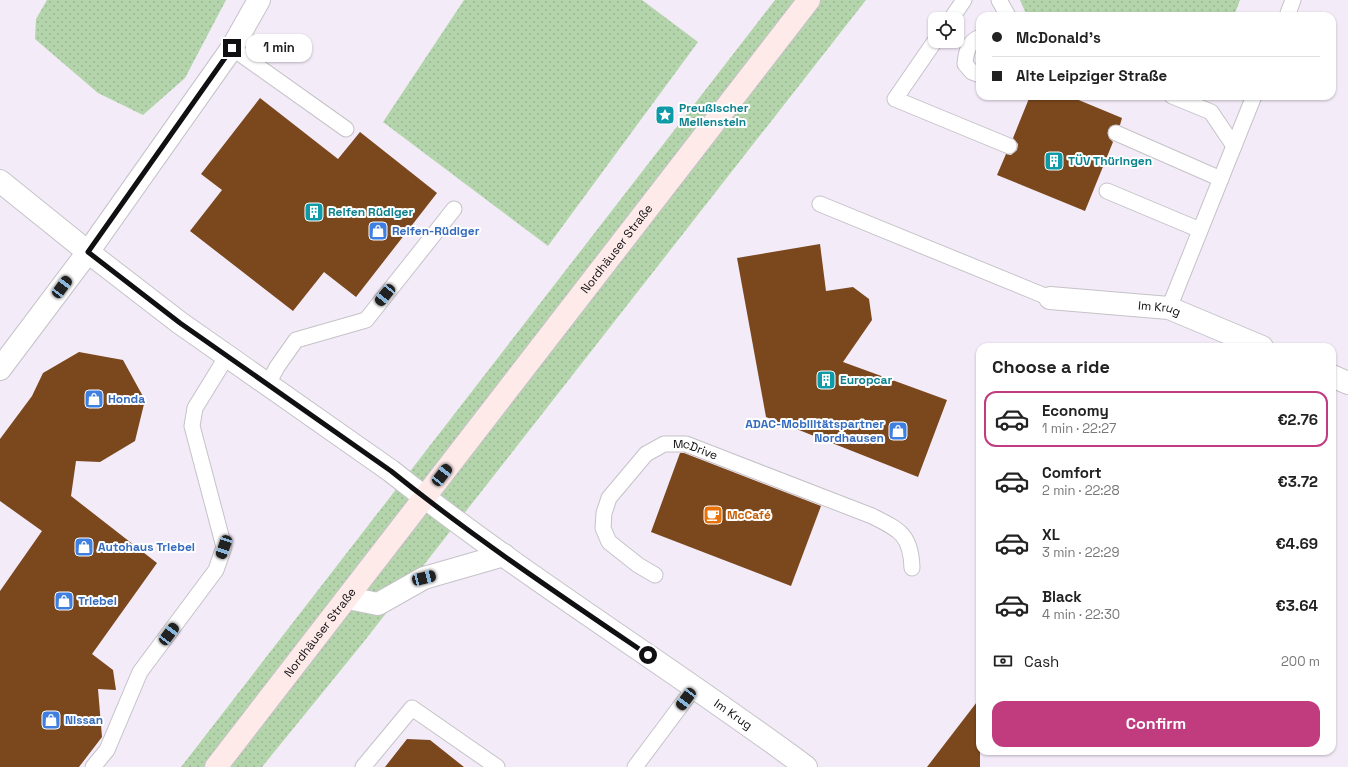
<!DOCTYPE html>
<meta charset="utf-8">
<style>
body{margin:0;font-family:"Space Grotesk",sans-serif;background:#f2f2f2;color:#222;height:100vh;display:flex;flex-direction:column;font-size:15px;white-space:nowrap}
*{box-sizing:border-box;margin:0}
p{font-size:13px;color:#767676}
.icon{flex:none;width:22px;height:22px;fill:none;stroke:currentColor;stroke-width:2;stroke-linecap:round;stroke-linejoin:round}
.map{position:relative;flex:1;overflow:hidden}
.drawer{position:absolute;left:976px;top:343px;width:360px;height:412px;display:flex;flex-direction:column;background:#fff;border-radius:12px;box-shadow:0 1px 3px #0004}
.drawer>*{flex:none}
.guide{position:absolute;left:976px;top:12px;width:360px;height:88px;border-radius:12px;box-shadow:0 1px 3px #0004;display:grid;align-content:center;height:88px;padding:0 16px;background:#fff}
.tools{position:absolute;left:928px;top:12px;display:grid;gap:8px}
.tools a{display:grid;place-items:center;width:36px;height:36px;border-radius:8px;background:#fff;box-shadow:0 1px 3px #0004;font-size:20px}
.end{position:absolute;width:18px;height:18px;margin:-9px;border:5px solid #100f11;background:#fff;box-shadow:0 0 0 2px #fff}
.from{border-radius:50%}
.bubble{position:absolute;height:28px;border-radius:12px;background:#fff;box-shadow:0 1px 3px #0004;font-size:13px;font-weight:800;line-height:28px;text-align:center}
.car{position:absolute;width:12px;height:24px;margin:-12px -6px;border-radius:5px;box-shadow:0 0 3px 1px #0007;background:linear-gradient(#222 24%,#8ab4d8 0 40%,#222 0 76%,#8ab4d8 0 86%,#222 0)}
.guide b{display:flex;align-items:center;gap:14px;height:38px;font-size:15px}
.guide b+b{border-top:1px solid #e0e0e0}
.guide i{width:10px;height:10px;background:#222}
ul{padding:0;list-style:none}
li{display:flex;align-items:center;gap:12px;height:56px;margin:0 8px 6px;padding:0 8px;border:2px solid transparent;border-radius:12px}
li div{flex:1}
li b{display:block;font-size:15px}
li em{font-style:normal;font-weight:800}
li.on{border-color:#c03c7f}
li>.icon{width:36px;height:36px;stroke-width:1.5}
h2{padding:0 16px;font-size:18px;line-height:48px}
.pay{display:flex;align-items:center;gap:10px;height:44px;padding:0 16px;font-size:15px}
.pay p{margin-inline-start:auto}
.primary-button{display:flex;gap:8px;margin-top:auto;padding:8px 16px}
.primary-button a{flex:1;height:46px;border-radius:12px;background:#c03c7f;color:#fff;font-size:16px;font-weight:800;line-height:46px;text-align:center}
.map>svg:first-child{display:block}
</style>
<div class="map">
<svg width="1348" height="767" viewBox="0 0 1348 767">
<defs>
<pattern id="grass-dots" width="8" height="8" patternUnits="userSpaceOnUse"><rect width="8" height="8" fill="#b4d4ab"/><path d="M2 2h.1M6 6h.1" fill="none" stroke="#9ab592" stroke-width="1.8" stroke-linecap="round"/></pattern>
</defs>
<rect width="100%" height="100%" fill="#fbf8fe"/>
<path fill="#f3ebf8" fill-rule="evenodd" d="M0,0H776L181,767H0Z
M866,0H1348V767H262L362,643ZM980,16H1332V96H980ZM935,19H957V41H935ZM980,347H1332V751H980Z"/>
<path fill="url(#grass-dots)" d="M47,0H226L185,78L143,115L98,93L35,39L36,19Z
M464,0H642L698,42L548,246L383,122Z
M775,0H866L362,644L262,767H181Z
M1020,0H1240L1234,16H1027Z"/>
<path fill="#7b471c" d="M1030,96H1069L1122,118L1120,125L1111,126L1108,130L1109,138L1113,142L1085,211L997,175L1006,154L1011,155L1017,150L1018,144L1013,138Z
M260,98L338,159L360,132L437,193L356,297L324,272L293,311L190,231L222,190L201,174Z
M820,244L826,291L853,287L869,299L872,320L843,362L947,400L918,477L766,417L737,258Z
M79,352L123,360L145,400L135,441L100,462L76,461L71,496L157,563L92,654L113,670L116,690L98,689L102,737L79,767H0V591L42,531L0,501V439L32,396L43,373Z
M680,453H684L821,506L791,586L651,532Z
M980,698V767H927Z
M407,739L430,740L464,767H385Z"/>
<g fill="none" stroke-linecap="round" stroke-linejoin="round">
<defs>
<g id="service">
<path d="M999,0L1008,16"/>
<path d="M1287,16L1293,0"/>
<path d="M951,19L964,0"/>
<path d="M980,37C968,42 966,52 965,64L972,72L980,75"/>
<path d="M935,41L895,99L1009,146"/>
<path d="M232,48L346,129"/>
<path d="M1172,96L1211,112L1234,146"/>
<path d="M1116,133L1221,179"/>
<path d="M1107,191L1200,230"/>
<path d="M820,204L1050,298"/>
<path d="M1169,308L1254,96"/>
<path d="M268,384L277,367L296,340L366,320L454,209"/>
<path id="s1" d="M655,575L638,565L609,542L603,528L604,513L609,498L646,454L664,444H686L872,516C900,530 911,535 912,568"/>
<path d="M93,767L107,750L140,672L216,570L224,547L192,426L195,408L227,356"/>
<path d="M363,767L412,708L497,767"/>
<path d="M635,767L694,688"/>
</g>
<g id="minor">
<path id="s2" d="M0,181L88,252L180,323L391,471C524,577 670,666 806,767"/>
<path id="s3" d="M1050,298L1169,308L1262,347"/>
<path d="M0,369L88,252L232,48L259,0"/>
<path d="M1332,376L1348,383"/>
<path d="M348,598L378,604L424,578L504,555"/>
</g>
<g id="secondary">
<path id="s4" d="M216,767L809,0"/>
</g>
</defs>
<use href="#service" stroke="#c5c2c8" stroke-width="17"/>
<use href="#minor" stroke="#c5c2c8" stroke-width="24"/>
<use href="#secondary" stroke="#c5c2c8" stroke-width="24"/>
<use href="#service" stroke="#fff" stroke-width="15"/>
<use href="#minor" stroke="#fff" stroke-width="22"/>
<use href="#secondary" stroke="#fdeae9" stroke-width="22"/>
</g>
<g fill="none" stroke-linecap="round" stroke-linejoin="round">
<path stroke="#100f11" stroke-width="5" d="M232,48L88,252L180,323L391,471C473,537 561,596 648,655"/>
</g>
<defs>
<symbol id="sight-square" viewBox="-11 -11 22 22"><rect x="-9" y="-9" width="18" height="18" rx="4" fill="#0f9aa8" stroke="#fff"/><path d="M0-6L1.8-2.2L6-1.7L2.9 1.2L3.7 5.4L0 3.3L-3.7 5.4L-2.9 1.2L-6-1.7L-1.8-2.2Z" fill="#fff"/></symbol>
<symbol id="building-square" viewBox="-11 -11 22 22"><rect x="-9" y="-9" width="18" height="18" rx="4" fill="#0f9aa8" stroke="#fff"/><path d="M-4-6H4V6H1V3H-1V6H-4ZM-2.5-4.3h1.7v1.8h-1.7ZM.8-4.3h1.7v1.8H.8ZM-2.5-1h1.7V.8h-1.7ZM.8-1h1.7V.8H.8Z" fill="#fff"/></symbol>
<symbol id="shop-square" viewBox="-11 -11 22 22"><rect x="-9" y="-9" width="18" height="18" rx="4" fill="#3f7fe0" stroke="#fff"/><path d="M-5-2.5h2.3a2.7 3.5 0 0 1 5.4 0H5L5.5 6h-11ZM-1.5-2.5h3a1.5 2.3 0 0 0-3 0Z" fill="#fff"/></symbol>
<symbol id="cafe-square" viewBox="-11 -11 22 22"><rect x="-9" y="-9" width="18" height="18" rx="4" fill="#e8710a" stroke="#fff"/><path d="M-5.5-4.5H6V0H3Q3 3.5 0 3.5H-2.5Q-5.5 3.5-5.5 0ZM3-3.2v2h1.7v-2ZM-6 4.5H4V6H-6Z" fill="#fff"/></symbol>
</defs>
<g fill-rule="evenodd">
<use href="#sight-square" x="654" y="104" width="22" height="22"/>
<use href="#building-square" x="1043" y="150" width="22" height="22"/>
<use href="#building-square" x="303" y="201" width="22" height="22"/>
<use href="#shop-square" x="367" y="220" width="22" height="22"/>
<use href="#building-square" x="815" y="369" width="22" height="22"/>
<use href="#shop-square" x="83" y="388" width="22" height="22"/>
<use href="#shop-square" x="887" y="420" width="22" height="22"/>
<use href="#cafe-square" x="702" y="504" width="22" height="22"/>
<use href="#shop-square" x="73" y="536" width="22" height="22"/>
<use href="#shop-square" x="53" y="590" width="22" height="22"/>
<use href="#shop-square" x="40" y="709" width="22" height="22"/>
</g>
<g text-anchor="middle" stroke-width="4" stroke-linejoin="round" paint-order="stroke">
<g font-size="12" font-weight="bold" fill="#0d838f" stroke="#fff" text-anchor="start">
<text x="679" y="112">Preußischer<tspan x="679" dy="14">Meilenstein</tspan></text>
<text x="1068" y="165">TÜV Thüringen</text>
<text x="328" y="216">Reifen Rüdiger</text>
<text x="840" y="384">Europcar</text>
</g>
<g font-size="12" font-weight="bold" fill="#366cbe" stroke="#fff" text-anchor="start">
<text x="392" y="235">Reifen-Rüdiger</text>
<text x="108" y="403">Honda</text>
<text x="884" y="428" text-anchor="end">ADAC-Mobilitätspartner<tspan x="884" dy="14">Nordhausen</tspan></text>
<text x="98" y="551">Autohaus Triebel</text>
<text x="78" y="605">Triebel</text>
<text x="65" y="724">Nissan</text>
</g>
<g font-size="12" fill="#100f11" stroke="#fff">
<text dy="4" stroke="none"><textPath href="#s4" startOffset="655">Nordhäuser Straße</textPath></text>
<text dy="4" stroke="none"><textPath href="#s3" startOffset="110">Im Krug</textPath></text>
<text dy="4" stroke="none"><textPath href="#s1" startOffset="213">McDrive</textPath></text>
<text dy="4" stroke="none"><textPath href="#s4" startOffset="170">Nordhäuser Straße</textPath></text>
<text dy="4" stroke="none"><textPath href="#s2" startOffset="907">Im Krug</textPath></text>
</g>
<g font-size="12" font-weight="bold" fill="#c56008" stroke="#fff" text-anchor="start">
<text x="727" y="519">McCafé</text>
</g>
</g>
</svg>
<div class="tools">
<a><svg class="icon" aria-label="locate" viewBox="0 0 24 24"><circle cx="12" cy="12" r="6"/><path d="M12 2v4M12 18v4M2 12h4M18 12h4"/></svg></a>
</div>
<i class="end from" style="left:648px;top:655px"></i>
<i class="end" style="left:232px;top:48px"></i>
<div class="bubble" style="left:246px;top:34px;width:66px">1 min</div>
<i class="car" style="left:62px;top:287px;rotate:37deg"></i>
<i class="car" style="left:385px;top:295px;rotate:219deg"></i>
<i class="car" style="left:442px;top:475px;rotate:38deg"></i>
<i class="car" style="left:224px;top:547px;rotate:199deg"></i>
<i class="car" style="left:424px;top:578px;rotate:76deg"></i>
<i class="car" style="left:169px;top:634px;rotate:37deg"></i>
<i class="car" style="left:686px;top:699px;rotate:217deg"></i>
<div class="guide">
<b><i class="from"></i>McDonald's</b>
<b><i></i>Alte Leipziger Straße</b>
</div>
<section class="drawer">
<h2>Choose a ride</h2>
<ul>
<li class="on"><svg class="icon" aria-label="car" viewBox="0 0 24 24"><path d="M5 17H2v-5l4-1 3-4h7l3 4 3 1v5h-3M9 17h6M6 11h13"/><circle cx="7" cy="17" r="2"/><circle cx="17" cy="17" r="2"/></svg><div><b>Economy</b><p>1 min · 22:27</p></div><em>€2.76</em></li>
<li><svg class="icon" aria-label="car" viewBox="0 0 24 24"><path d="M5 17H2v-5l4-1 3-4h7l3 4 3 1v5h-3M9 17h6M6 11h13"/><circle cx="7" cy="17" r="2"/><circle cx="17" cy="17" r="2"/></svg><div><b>Comfort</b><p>2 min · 22:28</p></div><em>€3.72</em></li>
<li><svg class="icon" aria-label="car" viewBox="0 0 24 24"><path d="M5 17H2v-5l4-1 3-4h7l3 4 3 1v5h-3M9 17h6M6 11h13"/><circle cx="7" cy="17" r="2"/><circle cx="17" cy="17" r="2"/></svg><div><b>XL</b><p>3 min · 22:29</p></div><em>€4.69</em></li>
<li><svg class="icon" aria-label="car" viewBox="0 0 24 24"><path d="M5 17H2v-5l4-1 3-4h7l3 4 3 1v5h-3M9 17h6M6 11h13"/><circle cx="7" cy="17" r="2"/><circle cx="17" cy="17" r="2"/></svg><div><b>Black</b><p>4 min · 22:30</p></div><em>€3.64</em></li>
</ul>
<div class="pay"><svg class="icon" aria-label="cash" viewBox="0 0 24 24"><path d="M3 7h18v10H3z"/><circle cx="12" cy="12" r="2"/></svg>Cash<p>200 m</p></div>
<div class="primary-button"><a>Confirm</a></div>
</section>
</div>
